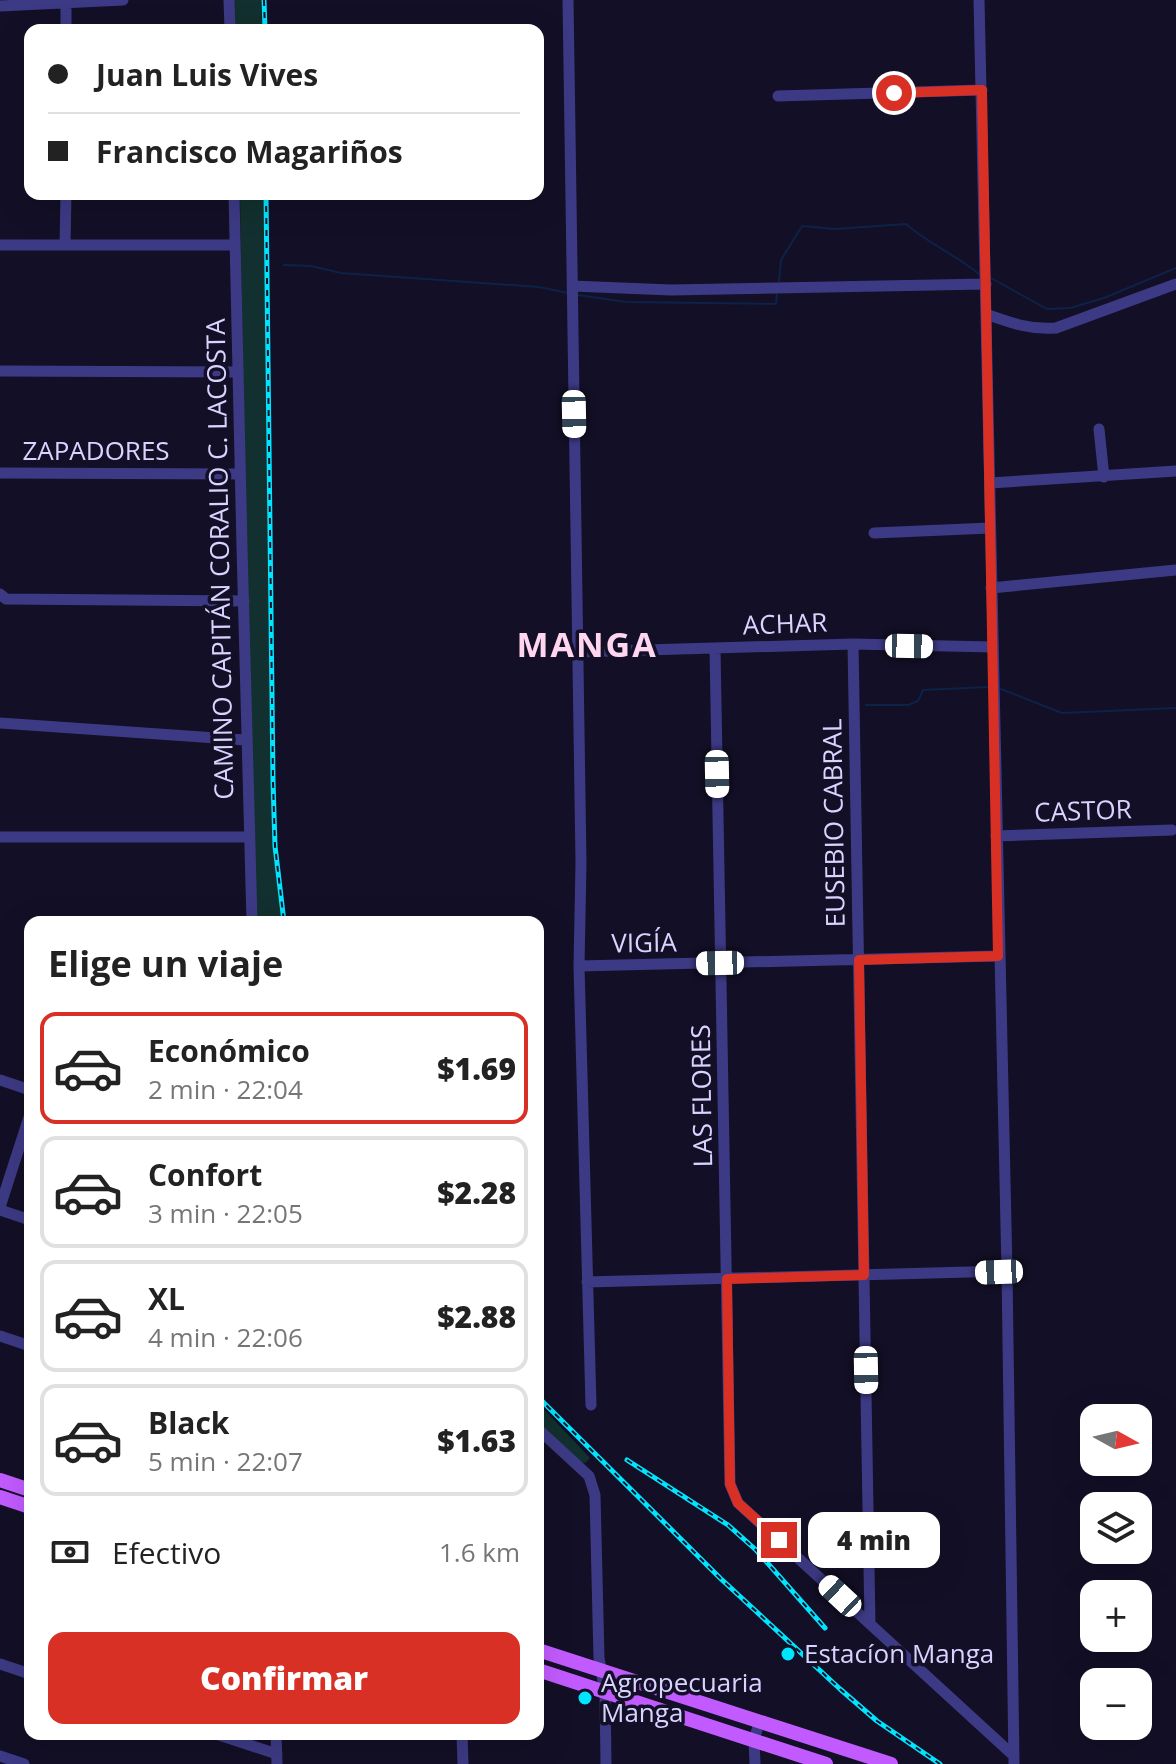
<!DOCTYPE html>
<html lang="es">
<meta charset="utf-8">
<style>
body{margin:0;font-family:"Open Sans",sans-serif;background:#f2f2f2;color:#222;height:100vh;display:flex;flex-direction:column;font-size:30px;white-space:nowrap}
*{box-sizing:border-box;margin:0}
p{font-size:26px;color:#767676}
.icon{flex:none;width:44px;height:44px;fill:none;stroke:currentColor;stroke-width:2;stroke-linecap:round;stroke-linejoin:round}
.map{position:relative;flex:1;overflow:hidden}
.details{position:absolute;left:24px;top:916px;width:520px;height:824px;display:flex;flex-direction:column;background:#fff;border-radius:16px;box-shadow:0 8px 32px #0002}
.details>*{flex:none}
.top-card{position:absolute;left:24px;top:24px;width:520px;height:176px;border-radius:16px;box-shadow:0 8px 32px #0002;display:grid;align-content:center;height:176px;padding:0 24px;background:#fff}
.needle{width:52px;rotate:98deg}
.controls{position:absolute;left:1080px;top:1404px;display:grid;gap:16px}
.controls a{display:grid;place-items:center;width:72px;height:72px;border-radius:16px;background:#fff;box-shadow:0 8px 32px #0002;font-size:40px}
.end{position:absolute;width:36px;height:36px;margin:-18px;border:10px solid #d93025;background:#fff;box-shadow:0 0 0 4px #fff}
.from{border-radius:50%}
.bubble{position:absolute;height:56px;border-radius:16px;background:#fff;box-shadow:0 8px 32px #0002;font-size:26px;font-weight:800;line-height:56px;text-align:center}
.car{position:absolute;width:24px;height:48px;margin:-24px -12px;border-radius:10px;box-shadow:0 0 6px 2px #0007;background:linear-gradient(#fff 24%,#345 0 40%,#fff 0 76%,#345 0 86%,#fff 0)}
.top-card b{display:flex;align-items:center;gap:28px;height:76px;font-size:30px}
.top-card b+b{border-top:2px solid #e0e0e0}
.top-card i{width:20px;height:20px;background:#222}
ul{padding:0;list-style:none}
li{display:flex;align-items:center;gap:24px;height:112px;margin:0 16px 12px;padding:0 8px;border:4px solid #e0e0e0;border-radius:16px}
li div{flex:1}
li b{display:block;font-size:30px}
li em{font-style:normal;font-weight:800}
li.selected{border-color:#d93025}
li>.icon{width:72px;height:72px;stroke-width:1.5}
h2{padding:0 24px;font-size:36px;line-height:96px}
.pay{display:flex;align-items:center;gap:20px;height:88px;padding:0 24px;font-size:30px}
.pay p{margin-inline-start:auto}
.cta{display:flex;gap:16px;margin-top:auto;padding:16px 24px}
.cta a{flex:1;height:92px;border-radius:16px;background:#d93025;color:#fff;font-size:32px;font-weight:800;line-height:92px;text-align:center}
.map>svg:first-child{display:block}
</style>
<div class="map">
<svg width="1176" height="1764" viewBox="0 0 1176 1764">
<rect width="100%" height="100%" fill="#130f26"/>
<path fill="#12302f" d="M234,0H261L262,30H235Z
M240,194H264L273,835L282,922H257L247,627Z
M538,1403L590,1458L585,1463L578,1461L538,1422Z"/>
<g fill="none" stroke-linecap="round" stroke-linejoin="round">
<path stroke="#0c2248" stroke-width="2" d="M284,265L311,266L341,273L539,287L568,293
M991,278L1047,309L1070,308L1104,298L1176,268
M779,281L781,260L802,226L835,229L906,224C929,244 956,255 979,274
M578,295L626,302L776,304L777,294
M1001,689L1062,713L1176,708
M866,705H908L918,701L923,690L987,687"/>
<path stroke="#3d3a85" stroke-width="11" d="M66,0V30
M229,0L230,30
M568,0L581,863L579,966L591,1405
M979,0L1007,1271L1014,1764
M0,6L123,0
M778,96L982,90
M234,194C240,437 244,679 252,922
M0,245H235
M65,245L66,194
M572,286L671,290L986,284
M986,314C1011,323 1030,330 1056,328L1176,284
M0,371L238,372
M1099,429L1104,477
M0,473L240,474
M990,483L1176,471
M874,533L990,528
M991,588L1176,570
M0,594L6,599L244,601
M853,644L870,1624
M715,648L730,1484L738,1503L1014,1756
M578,652L853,644L993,647
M0,723L245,740
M996,836L1172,830
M0,837H249
M579,966L998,956
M0,1080L30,1090
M0,1207L30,1114
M0,1210L30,1220
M587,1282L1007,1271
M0,1336L30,1346
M538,1429L589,1476L595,1495L599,1658L605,1693L606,1764
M0,1664L30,1674
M216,1734L277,1754
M276,1734L277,1764
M462,1734L463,1764
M0,1756L24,1764
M755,1764L754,1740L759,1723"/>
<path stroke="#c25bff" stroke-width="14" d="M0,1480L30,1490
M0,1497L30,1507
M538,1650L891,1764
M538,1670L826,1764"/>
<defs>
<path id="rail" d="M264,0L265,30
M266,194L273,781L275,846L284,922
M538,1397L720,1578L840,1689L877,1721L940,1764
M627,1460L728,1525L756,1550L825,1628"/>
</defs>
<use href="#rail" stroke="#00e5ff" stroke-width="5"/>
<use href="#rail" stroke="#130f26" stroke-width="2" stroke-dasharray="6" stroke-linecap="butt"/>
</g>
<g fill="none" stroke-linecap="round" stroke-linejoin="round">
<path stroke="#d93025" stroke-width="10" d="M779,1540L738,1503L730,1484L727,1279L864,1275L859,960L998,956L982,90L894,93"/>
</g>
<g fill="#00e5ff" stroke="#130f26" stroke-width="3">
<circle cx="788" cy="1654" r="8"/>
<circle cx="585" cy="1698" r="8"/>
</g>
<g text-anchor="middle" stroke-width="7" stroke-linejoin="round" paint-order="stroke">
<g font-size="26" fill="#d9d4ff" stroke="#130f26">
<text x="96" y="460">ZAPADORES</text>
<text transform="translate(220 559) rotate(-91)" y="9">CAMINO CAPITÁN CORALIO C. LACOSTA</text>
<text transform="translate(785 624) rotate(-2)" y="9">ACHAR</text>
<text transform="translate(1083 811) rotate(-2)" y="9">CASTOR</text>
<text transform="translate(834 823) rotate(-91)" y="9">EUSEBIO CABRAL</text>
<text transform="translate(644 943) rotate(-1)" y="9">VIGÍA</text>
<text transform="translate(702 1096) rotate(-91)" y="9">LAS FLORES</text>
</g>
<g font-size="26" fill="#d9d4ff" stroke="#130f26" text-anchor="start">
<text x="804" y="1663">Estacíon Manga</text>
<text x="601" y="1692">Agropecuaria<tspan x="601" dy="30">Manga</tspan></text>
</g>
<g font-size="34" font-weight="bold" letter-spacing="2" fill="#ffd6f0" stroke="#130f26">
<text x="587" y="657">MANGA</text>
</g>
</g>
</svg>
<div class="controls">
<a><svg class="needle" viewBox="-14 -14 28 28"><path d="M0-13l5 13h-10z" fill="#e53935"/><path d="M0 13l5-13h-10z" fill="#767676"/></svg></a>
<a><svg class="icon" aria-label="layers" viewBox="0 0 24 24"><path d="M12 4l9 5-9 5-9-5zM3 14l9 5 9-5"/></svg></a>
<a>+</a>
<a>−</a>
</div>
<i class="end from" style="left:894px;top:93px"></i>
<i class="end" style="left:779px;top:1540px"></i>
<div class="bubble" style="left:808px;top:1512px;width:132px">4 min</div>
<i class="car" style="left:574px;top:414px;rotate:179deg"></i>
<i class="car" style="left:909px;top:646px;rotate:91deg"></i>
<i class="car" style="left:717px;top:774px;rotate:179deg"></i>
<i class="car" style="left:720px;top:963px;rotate:269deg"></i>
<i class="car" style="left:999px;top:1272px;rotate:268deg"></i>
<i class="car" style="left:866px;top:1370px;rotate:179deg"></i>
<i class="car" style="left:840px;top:1596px;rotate:313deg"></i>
<div class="top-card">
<b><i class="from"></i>Juan Luis Vives</b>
<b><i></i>Francisco Magariños</b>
</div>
<section class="details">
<h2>Elige un viaje</h2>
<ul>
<li class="selected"><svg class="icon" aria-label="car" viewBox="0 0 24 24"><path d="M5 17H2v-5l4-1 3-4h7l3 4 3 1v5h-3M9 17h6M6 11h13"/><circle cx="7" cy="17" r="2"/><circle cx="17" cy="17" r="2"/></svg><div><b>Económico</b><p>2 min · 22:04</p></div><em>$1.69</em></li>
<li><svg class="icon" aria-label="car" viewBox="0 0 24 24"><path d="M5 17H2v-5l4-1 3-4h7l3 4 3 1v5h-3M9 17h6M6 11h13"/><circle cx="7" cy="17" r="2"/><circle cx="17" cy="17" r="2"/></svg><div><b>Confort</b><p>3 min · 22:05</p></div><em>$2.28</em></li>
<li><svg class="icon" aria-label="car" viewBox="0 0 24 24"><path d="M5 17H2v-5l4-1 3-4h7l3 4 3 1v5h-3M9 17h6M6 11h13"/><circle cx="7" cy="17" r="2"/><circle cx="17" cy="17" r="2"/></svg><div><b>XL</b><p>4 min · 22:06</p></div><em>$2.88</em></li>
<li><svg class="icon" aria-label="car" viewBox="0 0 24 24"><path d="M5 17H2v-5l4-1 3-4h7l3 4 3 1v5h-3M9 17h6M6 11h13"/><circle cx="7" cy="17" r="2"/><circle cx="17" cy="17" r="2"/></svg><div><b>Black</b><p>5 min · 22:07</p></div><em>$1.63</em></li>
</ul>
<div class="pay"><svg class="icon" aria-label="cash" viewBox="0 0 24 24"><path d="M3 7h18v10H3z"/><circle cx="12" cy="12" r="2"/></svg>Efectivo<p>1.6 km</p></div>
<div class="cta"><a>Confirmar</a></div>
</section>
</div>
